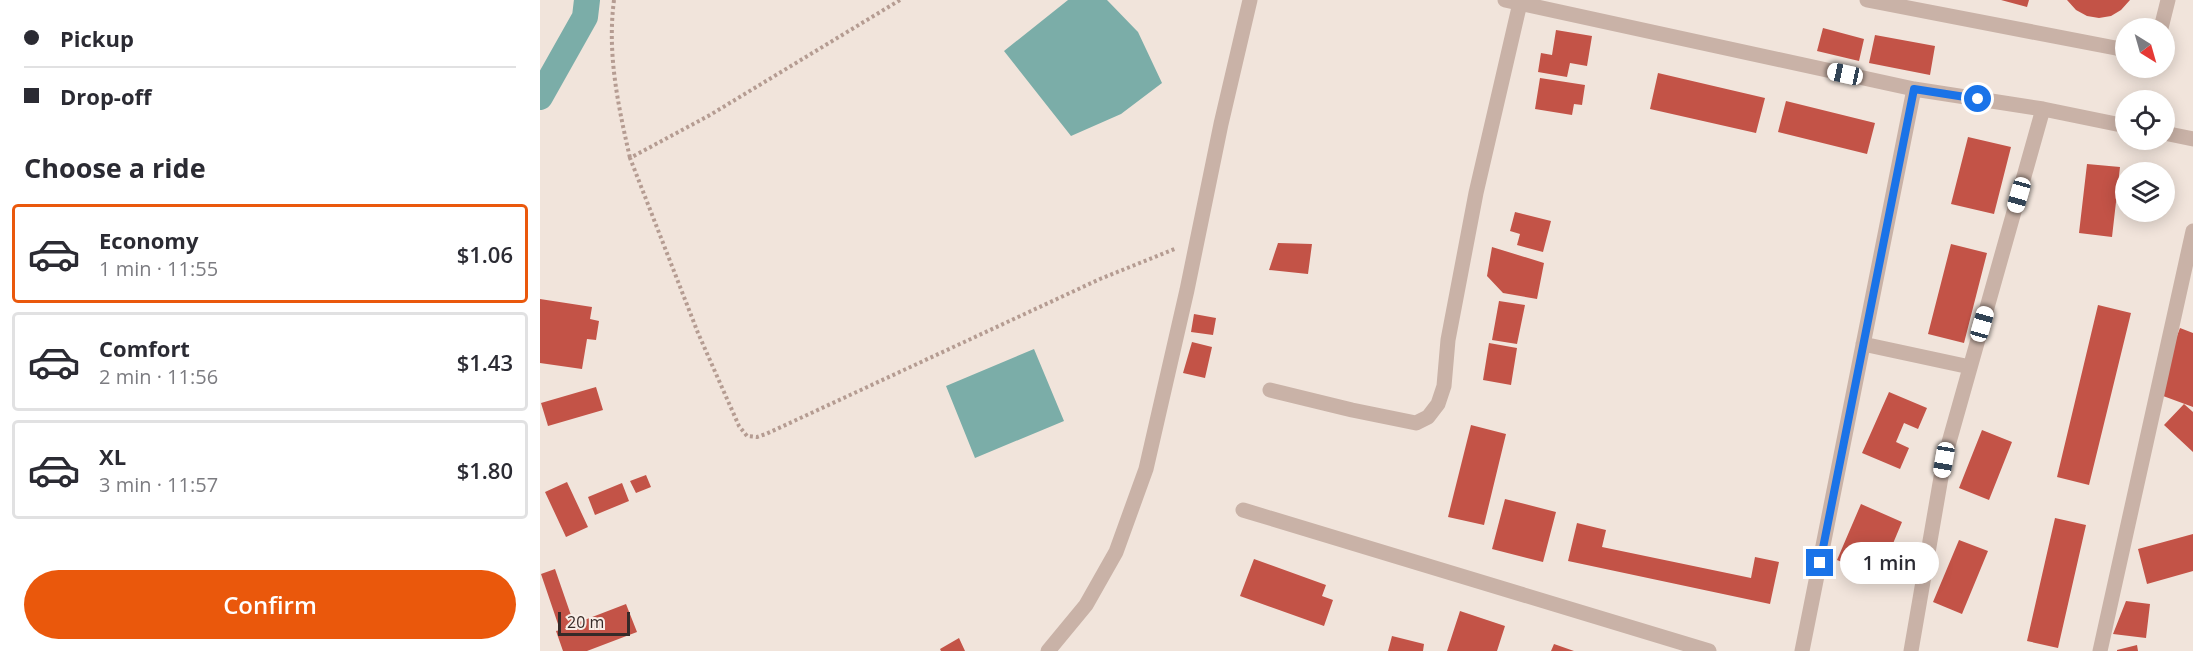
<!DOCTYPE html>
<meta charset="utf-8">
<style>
body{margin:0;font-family:"Open Sans",sans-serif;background:#f7f7f7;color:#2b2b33;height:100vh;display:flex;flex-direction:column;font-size:22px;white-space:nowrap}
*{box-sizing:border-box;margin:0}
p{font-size:20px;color:#7c7c81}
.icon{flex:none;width:33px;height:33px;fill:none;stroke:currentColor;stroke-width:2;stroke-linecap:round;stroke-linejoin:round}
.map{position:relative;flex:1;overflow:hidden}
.panel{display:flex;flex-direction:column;background:#fff;width:540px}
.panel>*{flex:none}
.guide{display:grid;align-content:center;height:132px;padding:0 24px;background:#fff}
.needle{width:39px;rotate:143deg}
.fabs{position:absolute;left:1575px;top:18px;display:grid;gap:12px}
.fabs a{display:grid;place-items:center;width:60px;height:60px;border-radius:50%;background:#fff;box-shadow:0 3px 15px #0003;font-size:30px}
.scale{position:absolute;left:18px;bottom:15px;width:72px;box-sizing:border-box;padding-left:6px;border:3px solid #362a28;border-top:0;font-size:16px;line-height:21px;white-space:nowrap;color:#362a28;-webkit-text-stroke:4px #f9eee7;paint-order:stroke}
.end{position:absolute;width:27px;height:27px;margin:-14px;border:8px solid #1a73e8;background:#fff;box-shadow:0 0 0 3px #fff}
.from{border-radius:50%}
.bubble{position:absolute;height:42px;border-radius:21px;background:#fff;box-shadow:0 3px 15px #0003;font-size:20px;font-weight:600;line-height:42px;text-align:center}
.car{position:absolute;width:18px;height:36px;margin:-18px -9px;border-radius:8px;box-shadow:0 0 4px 2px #0007;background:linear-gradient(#fff 24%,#345 0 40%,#fff 0 76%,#345 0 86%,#fff 0)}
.guide b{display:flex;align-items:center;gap:21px;height:57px;font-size:22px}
.guide b+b{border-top:2px solid #e1e1e2}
.guide i{width:15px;height:15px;background:#2b2b33}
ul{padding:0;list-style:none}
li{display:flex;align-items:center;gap:18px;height:99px;margin:0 12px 9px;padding:0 12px;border:3px solid #e1e1e2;border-radius:6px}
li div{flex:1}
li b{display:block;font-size:22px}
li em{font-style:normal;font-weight:600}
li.selected{border-color:#ea580c}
li>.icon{width:54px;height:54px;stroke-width:1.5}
h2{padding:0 24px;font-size:27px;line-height:72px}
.action{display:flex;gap:12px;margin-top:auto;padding:12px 24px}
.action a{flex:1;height:69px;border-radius:36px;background:#ea580c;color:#fff;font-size:24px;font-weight:600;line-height:69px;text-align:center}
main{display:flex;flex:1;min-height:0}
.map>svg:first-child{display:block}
</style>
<main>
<section class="panel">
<div class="guide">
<b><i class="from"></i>Pickup</b>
<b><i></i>Drop-off</b>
</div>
<h2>Choose a ride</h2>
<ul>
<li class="selected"><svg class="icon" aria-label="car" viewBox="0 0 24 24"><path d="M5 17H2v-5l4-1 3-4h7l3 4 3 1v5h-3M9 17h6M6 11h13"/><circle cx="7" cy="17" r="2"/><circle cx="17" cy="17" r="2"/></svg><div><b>Economy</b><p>1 min · 11:55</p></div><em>$1.06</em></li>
<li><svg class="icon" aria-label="car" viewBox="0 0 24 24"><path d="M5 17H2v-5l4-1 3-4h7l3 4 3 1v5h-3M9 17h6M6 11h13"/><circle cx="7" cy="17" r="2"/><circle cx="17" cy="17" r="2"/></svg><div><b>Comfort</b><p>2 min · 11:56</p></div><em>$1.43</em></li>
<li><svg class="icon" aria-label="car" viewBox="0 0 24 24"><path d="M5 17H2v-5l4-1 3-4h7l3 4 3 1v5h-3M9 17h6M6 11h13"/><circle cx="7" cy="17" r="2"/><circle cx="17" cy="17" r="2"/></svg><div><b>XL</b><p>3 min · 11:57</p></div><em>$1.80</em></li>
</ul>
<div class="action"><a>Confirm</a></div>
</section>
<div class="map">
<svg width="1653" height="651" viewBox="0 0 1653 651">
<rect width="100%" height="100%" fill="#f1e4db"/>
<path fill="#7bada8" d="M528,0H567L598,32L622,83L581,114L531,136L464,51Z
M494,349L524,421L435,458L406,386Z"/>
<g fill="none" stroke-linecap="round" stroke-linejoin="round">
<path stroke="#7bada8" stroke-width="26" d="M0,97L45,17L47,0"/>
</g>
<path fill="#c35347" d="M1461,0H1489L1487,7Z
M1527,0H1590L1581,10L1571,16L1559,18L1547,16L1536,10Z
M1283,28L1324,39L1319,61L1277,51Z
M1016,30L1052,36L1047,66L1030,63L1027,77L998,72L1001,53L1012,55Z
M1335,35L1395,46L1390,75L1329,63Z
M1118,73L1225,98L1216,133L1110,109Z
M1000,78L1045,85L1042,105L1034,104L1032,115L995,109Z
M1246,101L1335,123L1327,154L1238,132Z
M1428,137L1471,147L1454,214L1411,204Z
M1547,164L1580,167L1572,237L1539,233Z
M975,212L1011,221L1003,252L977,245L980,234L970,231Z
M738,243L772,244L768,274L729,270Z
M1411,244L1447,253L1424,343L1388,334Z
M952,247L1004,263L997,299L963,293L947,276Z
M0,299L52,307L50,319L59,321L56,340L47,339L42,369L0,363Z
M959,301L985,305L977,344L952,340Z
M1558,305L1591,313L1549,485L1517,477Z
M654,314L676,318L673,335L651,332Z
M1640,328L1653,333V407L1615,393Z
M652,342L672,347L665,378L643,373Z
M949,343L977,348L971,385L943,380Z
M56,387L63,410L8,426L1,403Z
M1349,392L1387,408L1378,429L1364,423L1356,442L1369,448L1360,469L1322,453Z
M1644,404L1653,412V452L1624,425Z
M931,425L966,434L944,525L908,517Z
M1442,430L1472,442L1449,500L1419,488Z
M106,475L111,487L96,493L90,481Z
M27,482L48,527L26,537L5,492Z
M82,483L89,501L55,515L48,497Z
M965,499L1016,512L1003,562L952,549Z
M1321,504L1362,522L1339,577L1297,560Z
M1515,518L1546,525L1518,648L1487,641Z
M1037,523L1066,530L1062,547L1211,578L1215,557L1239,562L1230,604L1028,561Z
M1653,534V571L1607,584L1598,549Z
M1419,540L1448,551L1422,614L1393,602Z
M714,559L786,585L782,596L793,600L784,626L700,596Z
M15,569L34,624L86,604L97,632L47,651H23L16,631L20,630L1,574Z
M1586,601L1610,604L1606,638L1573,634Z
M920,611L965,626L957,651H907Z
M852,636L884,644L883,651H848Z
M419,638L425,651H401L400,649Z
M1014,644L1034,651H1011Z
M1597,645L1598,651H1577V650Z"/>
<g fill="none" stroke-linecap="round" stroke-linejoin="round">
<path stroke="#b59c92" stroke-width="4" stroke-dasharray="3 3" stroke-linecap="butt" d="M74,0C67,54 78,105 90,158
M360,0L170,115L90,158L158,333L199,426L207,436L217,437L226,434L560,279L637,248"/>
<path stroke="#c9b2a7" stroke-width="15" d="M965,0L1374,89L1503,109L1586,126
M1327,0L1586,50
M1621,28L1628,0
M1624,133L1653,139
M1323,344L1430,367
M730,390L812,410L876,423L888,417L898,404L904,386L908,340L936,193L980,3
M703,510L1169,651
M508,651L546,605L576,552L606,469L647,290L681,124L710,0
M1262,651L1374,89
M1371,651L1404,460L1503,109
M1560,651L1653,231"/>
</g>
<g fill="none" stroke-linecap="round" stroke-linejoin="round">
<path stroke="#1a73e8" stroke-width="8" d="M1280,563L1374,89L1438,99"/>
</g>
</svg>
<div class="fabs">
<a><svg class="needle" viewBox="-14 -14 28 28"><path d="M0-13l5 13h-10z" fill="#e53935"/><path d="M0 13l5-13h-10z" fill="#7c7c81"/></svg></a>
<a><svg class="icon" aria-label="locate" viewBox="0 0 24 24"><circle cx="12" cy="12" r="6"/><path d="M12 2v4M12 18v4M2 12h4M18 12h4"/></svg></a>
<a><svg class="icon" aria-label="layers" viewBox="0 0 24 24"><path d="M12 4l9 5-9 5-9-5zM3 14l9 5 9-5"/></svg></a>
</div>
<div class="scale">20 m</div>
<i class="end from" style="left:1438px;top:99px"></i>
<i class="end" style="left:1280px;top:563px"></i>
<div class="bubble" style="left:1300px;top:542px;width:99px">1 min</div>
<i class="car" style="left:1305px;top:74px;rotate:282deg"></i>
<i class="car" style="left:1479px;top:195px;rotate:196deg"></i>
<i class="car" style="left:1442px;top:324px;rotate:16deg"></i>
<i class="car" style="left:1404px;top:460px;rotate:190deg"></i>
</div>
</main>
